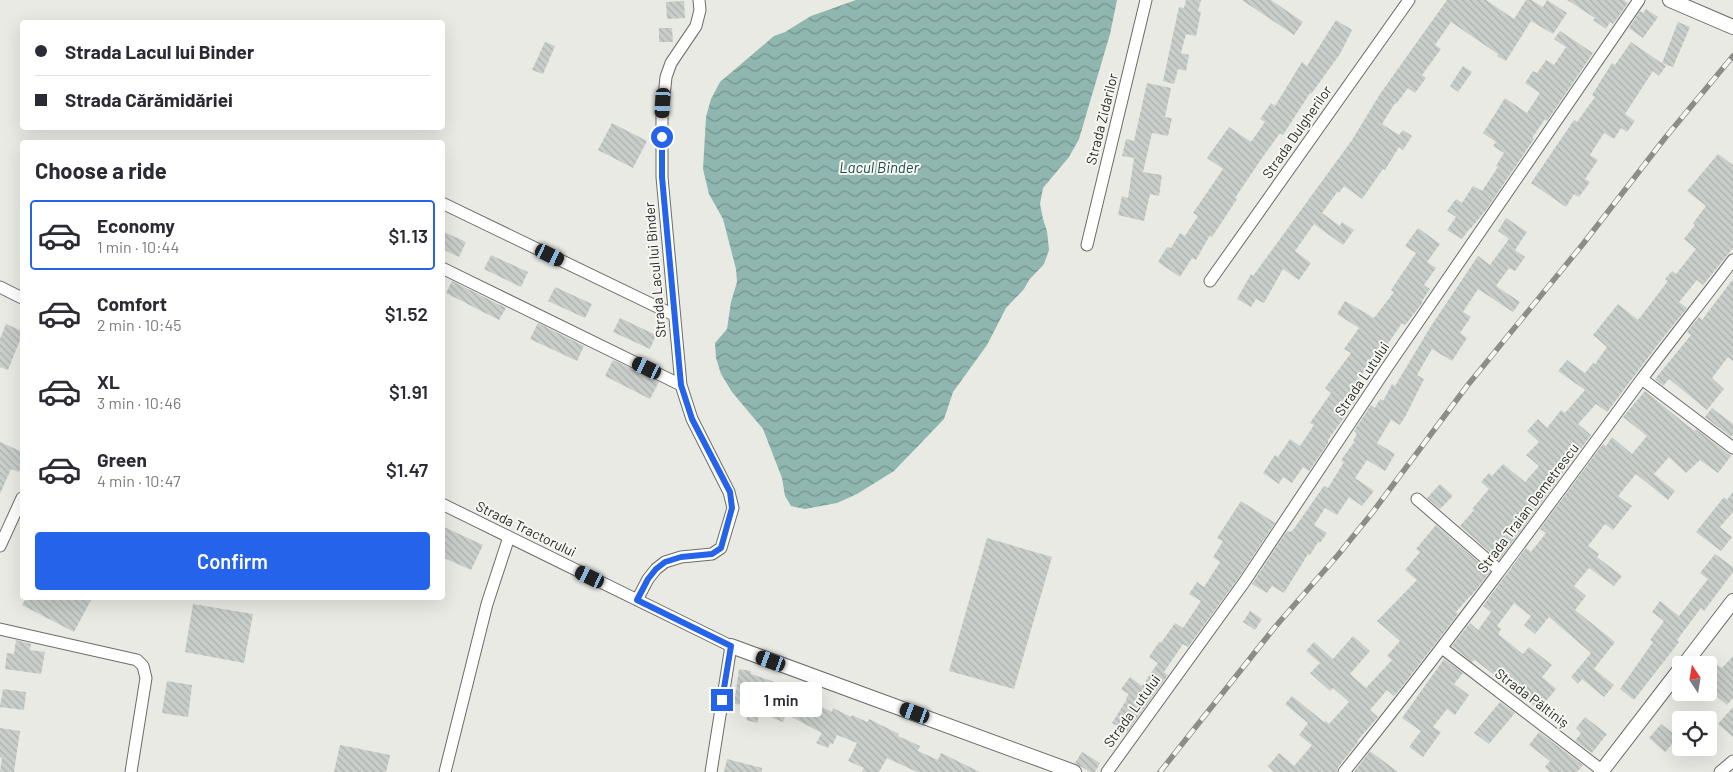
<!DOCTYPE html>
<meta charset="utf-8">
<style>
body{margin:0;font-family:Barlow,sans-serif;background:#f7f7f7;color:#2b2b33;height:100vh;display:flex;flex-direction:column;font-size:19px;white-space:nowrap}
*{box-sizing:border-box;margin:0}
p{font-size:16px;color:#7c7c81}
.icon{flex:none;width:28px;height:28px;fill:none;stroke:currentColor;stroke-width:2;stroke-linecap:round;stroke-linejoin:round}
.map{position:relative;flex:1;overflow:hidden}
.drawer{position:absolute;left:20px;top:140px;width:425px;height:460px;display:flex;flex-direction:column;background:#fff;border-radius:5px;box-shadow:0 5px 20px #0002}
.drawer>*{flex:none}
.guide{position:absolute;left:20px;top:20px;width:425px;height:110px;border-radius:5px;box-shadow:0 5px 20px #0002;display:grid;align-content:center;height:110px;padding:0 15px;background:#fff}
.needle{width:32px;rotate:348deg}
.buttons{position:absolute;left:1672px;top:656px;display:grid;gap:10px}
.buttons a{display:grid;place-items:center;width:45px;height:45px;border-radius:5px;background:#fff;box-shadow:0 5px 20px #0002;font-size:25px}
.end{position:absolute;width:22px;height:22px;margin:-11px;border:6px solid #2563eb;background:#fff;box-shadow:0 0 0 2px #fff}
.from{border-radius:50%}
.bubble{position:absolute;height:35px;border-radius:5px;background:#fff;box-shadow:0 5px 20px #0002;font-size:16px;font-weight:600;line-height:35px;text-align:center}
.car{position:absolute;width:15px;height:30px;margin:-15px -8px;border-radius:6px;box-shadow:0 0 4px 1px #0007;background:linear-gradient(#222 24%,#8ab4d8 0 40%,#222 0 76%,#8ab4d8 0 86%,#222 0)}
.guide b{display:flex;align-items:center;gap:18px;height:48px;font-size:19px}
.guide b+b{border-top:1px solid #e1e1e2}
.guide i{width:12px;height:12px;background:#2b2b33}
ul{padding:0;list-style:none}
li{display:flex;align-items:center;gap:15px;height:70px;margin:0 10px 8px;padding:0 5px;border:2px solid transparent;border-radius:5px}
li div{flex:1}
li b{display:block;font-size:19px}
li em{font-style:normal;font-weight:600}
li.current{border-color:#2563eb}
li>.icon{width:45px;height:45px;stroke-width:1.5}
h2{padding:0 15px;font-size:22px;line-height:60px}
.button{display:flex;gap:10px;margin-top:auto;padding:10px 15px}
.button a{flex:1;height:58px;border-radius:5px;background:#2563eb;color:#fff;font-size:20px;font-weight:600;line-height:58px;text-align:center}
.map>svg:first-child{display:block}
</style>
<div class="map">
<svg width="1733" height="772" viewBox="0 0 1733 772">
<defs>
<pattern id="water-waves" width="16" height="10" patternUnits="userSpaceOnUse" patternTransform="scale(1.25)"><rect width="16" height="10" fill="#8fb6af"/><path d="M0 5q4-4 8 0t8 0" fill="none" stroke="#75948e"/></pattern>
<pattern id="building-back-hatch" width="6" height="6" patternUnits="userSpaceOnUse" patternTransform="scale(1.25)"><rect width="6" height="6" fill="#c9ceca"/><path d="M-1 5l2 2M0 0l6 6M5-1l2 2" fill="none" stroke="#adb1ae"/></pattern>
</defs>
<rect width="100%" height="100%" fill="#e9eae4"/>
<path fill="url(#water-waves)" d="M856,0H1117L1110,34L1079,139L1069,157L1043,188L1040,204L1043,219L1047,231L1049,250L1044,264L1029,280L1024,289L1006,308L987,345L953,392L944,419L894,471L857,494L837,503L805,509L791,506L785,496L782,478L763,429L732,392L721,374L716,358L715,343L727,329L731,302L737,282L736,269L723,219L709,194L703,169L706,117L711,99L720,82L774,36L785,32L811,16Z"/>
<path fill="url(#building-back-hatch)" d="M1186,0H1201L1198,11L1201,12L1196,36L1186,34L1181,53L1189,55L1186,71L1178,69L1174,84L1163,81L1179,7L1184,8Z
M1242,0H1271L1303,22L1294,35Z
M1447,0H1486L1514,19L1526,0H1531L1543,7L1547,0L1567,13L1553,34L1531,21L1506,61L1497,56L1498,54L1451,22L1435,45L1441,49L1422,75L1426,78L1415,93L1408,88L1396,104L1395,103L1382,124L1399,135L1403,130L1412,136L1403,150L1399,147L1385,170L1383,169L1362,199L1344,186L1339,193L1338,191L1322,213L1340,226L1342,222L1354,230L1343,245L1314,224L1295,251L1311,263L1299,280L1283,269L1264,303L1256,299L1251,307L1237,299L1251,274L1253,276L1352,140L1380,94Z
M1567,0H1624L1628,3L1616,20L1613,24L1610,22L1606,29L1593,20L1595,18Z
M684,1L685,18L667,19L666,2Z
M1646,9L1658,17L1643,38L1629,28L1640,11L1643,13Z
M1336,20L1352,30L1340,54L1311,94L1310,93L1283,135L1280,133L1262,158L1235,198L1237,199L1212,237L1210,235L1196,260L1192,258L1180,277L1158,262L1167,247L1171,248L1180,233L1185,236L1198,216L1193,213L1223,169L1207,158L1229,127L1251,142L1265,122L1260,119L1271,103L1275,106L1302,62L1307,66Z
M1678,22L1690,27L1673,67L1662,63Z
M659,28H672L673,42H659Z
M1560,31L1593,53L1547,121L1545,119L1532,138L1534,139L1486,210L1471,228H1470L1462,239L1447,230L1456,217L1447,211L1456,199L1462,203L1473,186L1482,191L1498,167L1496,166L1504,153L1493,146L1496,142L1483,133L1505,98L1527,113L1540,93L1525,83L1533,71L1537,73L1546,60L1554,65L1566,47L1554,39Z
M545,42L555,46L543,74L532,70Z
M1631,42L1666,66L1659,76L1653,71L1625,114L1635,121L1627,132L1621,128L1614,139L1604,133L1590,155L1598,160L1585,179L1590,182L1579,197L1574,194L1566,207L1531,183L1574,120L1577,122L1595,97L1592,95L1612,63L1615,65Z
M1463,66L1472,72L1458,92L1450,86Z
M1147,83L1171,88L1165,117L1172,118L1168,136L1152,133L1143,172L1162,175L1159,196L1150,194L1144,221L1118,215L1122,196L1128,198L1134,158L1122,156L1126,139L1134,141Z
M612,123L647,141L633,168L598,150Z
M1718,154L1733,165V248L1703,285L1697,280L1679,302L1687,308L1662,339L1607,412L1596,404L1578,424L1591,435L1499,560L1460,526L1474,510L1472,509L1489,489L1481,482L1489,473L1492,476L1503,464L1525,482L1539,466L1526,455L1539,442L1527,431L1538,419L1547,428L1561,410L1565,413L1585,390L1558,371L1567,360L1585,373L1593,363L1595,364L1607,347L1593,335L1618,304L1638,320L1668,281L1665,279L1672,271L1676,274L1696,249L1684,239L1695,225L1693,223L1706,206L1687,191Z
M1506,218L1527,232L1515,250L1525,257L1515,271L1509,268L1496,286L1520,302L1513,312L1478,289L1463,312L1471,317L1460,333L1467,338L1452,361L1432,349L1417,375L1424,379L1406,415L1400,425L1391,420L1377,443L1395,454L1385,471L1367,460L1355,478L1374,491L1362,506L1349,497L1337,515L1325,508L1314,525L1327,533L1320,543L1318,542L1310,555L1308,554L1284,593L1272,586L1267,593L1252,584L1287,531L1290,532L1293,530L1324,486L1328,488L1344,462L1341,460L1355,441H1353L1357,434L1354,431L1371,405L1375,408L1380,399L1383,401L1392,384L1395,386L1431,326L1478,256L1490,265L1509,239L1498,231Z
M1418,228L1440,244L1427,262L1436,268L1424,285L1430,289L1422,301L1423,302L1405,325L1402,323L1385,348L1388,350L1379,363L1373,359L1351,390L1359,396L1328,440V443L1309,471L1303,467L1292,483L1283,477L1279,484L1263,473L1275,455L1278,457L1290,439L1300,446L1314,425L1310,423L1331,393L1325,388L1351,353L1344,349L1359,328L1337,314L1345,301L1374,318L1394,292L1391,290L1416,253L1405,246Z
M442,231L466,242L459,257L442,249Z
M491,255L528,272L521,287L484,269Z
M1733,279V361L1728,357L1712,378L1724,389L1707,410L1669,379L1663,386L1655,379L1691,335L1687,332L1699,317L1702,320Z
M452,281L506,308L499,320L446,293Z
M555,287L592,304L585,318L548,301Z
M620,318L656,335L650,349L613,332Z
M538,323L584,346L577,361L530,339Z
M6,324L22,331V335L8,370L0,367V339Z
M613,360L659,382L650,399L605,376Z
M1645,391L1683,422L1695,431L1696,429L1731,456L1718,473L1700,460L1686,473L1669,457L1654,474L1675,491L1668,500L1636,474L1618,496L1632,506L1613,530L1605,524L1588,546L1599,554L1597,557L1622,576L1614,586L1589,568L1574,586L1586,596L1575,610L1615,642L1594,669L1614,685L1604,697L1582,679L1578,684L1571,677L1591,653L1549,617L1535,634L1524,625L1531,616L1514,603L1497,626L1501,629L1498,634L1523,654L1529,647L1552,665L1542,677L1556,689L1539,710L1526,699L1524,701L1510,690L1511,688L1475,660L1472,662L1452,646L1470,623L1478,630L1491,612L1483,606L1526,548L1531,552L1546,533L1540,529L1603,444L1606,446L1612,437L1632,454L1647,436L1623,417Z
M1712,408L1733,424V434L1731,437L1705,417Z
M0,442L22,452V463L19,472L11,469L0,494Z
M1440,484L1453,496L1440,509L1427,498Z
M1733,492V512L1720,527L1732,537L1721,551L1696,532L1724,497L1727,500Z
M1241,501L1275,523L1239,577L1188,647L1183,644L1164,672L1168,675L1127,732L1112,723L1127,699L1126,698L1129,694L1121,689L1130,677L1142,686L1158,663L1149,657L1159,642L1161,643L1175,623L1183,628L1201,601L1189,594L1197,582L1204,587L1220,562L1213,557L1223,541L1217,538Z
M1436,525L1490,572L1471,596H1470L1456,612L1458,614L1401,688L1394,696L1387,690L1370,710L1378,717L1357,741L1358,742L1338,767L1337,772H1274L1268,766L1279,753L1294,766L1312,745L1299,735L1308,723L1285,704L1292,696L1324,722L1326,721L1329,724L1349,702L1333,688L1330,691L1310,673L1320,663L1306,651L1314,642L1333,659L1353,636L1370,651L1350,674L1366,688L1392,660L1387,656L1400,641L1377,621L1417,580L1405,570L1420,552L1416,549Z
M442,526L483,545L471,570L442,557Z
M987,538L1052,557L1014,689L949,671Z
M1715,554L1733,567V572L1704,611L1701,608L1677,640L1679,642L1634,700L1620,689L1653,642L1650,640L1664,621L1652,612L1660,601L1679,616L1708,579L1700,573Z
M26,598H92L74,632L22,605Z
M193,604L253,614L244,663L185,652Z
M1250,611L1262,619L1255,630L1243,622Z
M16,640L31,644L30,650L45,652L41,674L5,669L7,653L14,654Z
M1733,656V698L1727,705L1709,690V659L1722,668Z
M1444,659L1463,673L1454,684L1469,695L1455,715L1447,709L1433,727L1441,732L1423,757L1409,747L1421,731L1402,718Z
M739,669L751,671V674L796,689L794,693L832,712L833,708L851,717L852,715L867,722L869,719L899,734L898,736L920,746L918,751L938,760L941,753L980,772H917L887,758L879,772H862L864,768L848,761L857,743L837,735L833,744L830,743L828,748L816,743L822,733L786,714L783,722L760,713L757,723L746,720L750,706L734,704Z
M167,681L192,685L188,717L162,713Z
M3,689L26,692L24,710L0,707Z
M1500,702L1515,713L1489,744L1474,733Z
M1733,707V737L1718,724Z
M1585,717L1607,734L1592,753L1575,741L1581,733L1576,728Z
M1661,724L1678,737L1665,752L1649,738Z
M0,728L20,731L14,772H0L2,758L0,757Z
M1539,732L1583,765L1577,772H1550L1545,767L1550,761L1529,745Z
M340,745L390,755L386,772H334Z
M1370,751L1398,772H1354Z
M1082,752L1100,763L1095,772H1090L1075,763Z
M727,759L762,768V772H724Z"/>
<g fill="none" stroke-linecap="round" stroke-linejoin="round">
<defs>
<path id="minor" d="M442,203L674,315
M1087,245L1146,0
M442,268L681,385
M1210,281L1409,0
M0,287L22,298
M1642,379L1733,448
M1417,499L1499,570
M442,504L731,646L711,772
M0,546L22,498
M637,600L648,579L656,569L665,562L681,557L712,554L721,548L733,508L729,492L692,419L681,385L662,177V117L666,77L671,63L696,26L700,10L699,0
M0,629L137,660L143,666L146,678L131,772
M1442,648L1604,772
M445,772L487,604L509,537
M1107,772L1245,581L1388,366L1639,0
M1344,772C1447,644 1544,512 1641,380C1671,340 1703,300 1733,260
M1720,772L1733,761"/>
<path id="tertiary" d="M1670,0L1733,27
M731,646L1074,772
M1684,665L1733,601
M1601,772L1681,668"/>
</defs>
<use href="#minor" stroke="#6c6d68" stroke-width="13"/>
<use href="#tertiary" stroke="#6c6d68" stroke-width="16"/>
<use href="#minor" stroke="#fff" stroke-width="11"/>
<use href="#tertiary" stroke="#fff" stroke-width="14"/>
<defs>
<path id="rail" d="M1160,772L1275,627L1338,555L1372,513L1467,386L1583,244L1665,138L1733,56"/>
</defs>
<use href="#rail" stroke="#8c8d88" stroke-width="5.5"/>
<use href="#rail" stroke="#f6f7f2" stroke-width="4" stroke-dasharray="11" stroke-linecap="butt"/>
</g>
<g fill="none" stroke-linecap="round" stroke-linejoin="round">
<path stroke="#2563eb" stroke-width="6" d="M662,137V177L681,385L692,419L730,492L732,508L721,548L712,554L681,557L665,562L656,569L648,579L637,600L731,646L722,700"/>
</g>
<g text-anchor="middle" stroke-width="4" stroke-linejoin="round" paint-order="stroke">
<g font-size="14" fill="#292a28" stroke="#f6f7f2">
<text transform="translate(1102 119) rotate(-76)" y="5">Strada Zidarilor</text>
<text transform="translate(1297 132) rotate(-55)" y="5">Strada Dulgherilor</text>
<text transform="translate(655 270) rotate(-95)" y="5">Strada Lacul lui Binder</text>
<text transform="translate(1362 379) rotate(-56)" y="5">Strada Lutului</text>
<text transform="translate(1528 508) rotate(-53)" y="5">Strada Traian Demetrescu</text>
<text transform="translate(526 529) rotate(26)" y="5">Strada Tractorului</text>
<text transform="translate(1532 698) rotate(37)" y="5">Strada Păltiniș</text>
<text transform="translate(1132 711) rotate(-54)" y="5">Strada Lutului</text>
</g>
<g font-size="15" font-style="italic" fill="#185048" stroke="#f6f7f2">
<text x="879" y="173">Lacul Binder</text>
</g>
</g>
</svg>
<div class="buttons">
<a><svg class="needle" viewBox="-14 -14 28 28"><path d="M0-13l5 13h-10z" fill="#e53935"/><path d="M0 13l5-13h-10z" fill="#7c7c81"/></svg></a>
<a><svg class="icon" aria-label="locate" viewBox="0 0 24 24"><circle cx="12" cy="12" r="6"/><path d="M12 2v4M12 18v4M2 12h4M18 12h4"/></svg></a>
</div>
<i class="end from" style="left:662px;top:137px"></i>
<i class="end" style="left:722px;top:700px"></i>
<div class="bubble" style="left:740px;top:682px;width:82px">1 min</div>
<i class="car" style="left:663px;top:103px;rotate:183deg"></i>
<i class="car" style="left:550px;top:255px;rotate:116deg"></i>
<i class="car" style="left:647px;top:368px;rotate:296deg"></i>
<i class="car" style="left:590px;top:577px;rotate:296deg"></i>
<i class="car" style="left:771px;top:661px;rotate:290deg"></i>
<i class="car" style="left:915px;top:713px;rotate:290deg"></i>
<div class="guide">
<b><i class="from"></i>Strada Lacul lui Binder</b>
<b><i></i>Strada Cărămidăriei</b>
</div>
<section class="drawer">
<h2>Choose a ride</h2>
<ul>
<li class="current"><svg class="icon" aria-label="car" viewBox="0 0 24 24"><path d="M5 17H2v-5l4-1 3-4h7l3 4 3 1v5h-3M9 17h6M6 11h13"/><circle cx="7" cy="17" r="2"/><circle cx="17" cy="17" r="2"/></svg><div><b>Economy</b><p>1 min · 10:44</p></div><em>$1.13</em></li>
<li><svg class="icon" aria-label="car" viewBox="0 0 24 24"><path d="M5 17H2v-5l4-1 3-4h7l3 4 3 1v5h-3M9 17h6M6 11h13"/><circle cx="7" cy="17" r="2"/><circle cx="17" cy="17" r="2"/></svg><div><b>Comfort</b><p>2 min · 10:45</p></div><em>$1.52</em></li>
<li><svg class="icon" aria-label="car" viewBox="0 0 24 24"><path d="M5 17H2v-5l4-1 3-4h7l3 4 3 1v5h-3M9 17h6M6 11h13"/><circle cx="7" cy="17" r="2"/><circle cx="17" cy="17" r="2"/></svg><div><b>XL</b><p>3 min · 10:46</p></div><em>$1.91</em></li>
<li><svg class="icon" aria-label="car" viewBox="0 0 24 24"><path d="M5 17H2v-5l4-1 3-4h7l3 4 3 1v5h-3M9 17h6M6 11h13"/><circle cx="7" cy="17" r="2"/><circle cx="17" cy="17" r="2"/></svg><div><b>Green</b><p>4 min · 10:47</p></div><em>$1.47</em></li>
</ul>
<div class="button"><a>Confirm</a></div>
</section>
</div>
